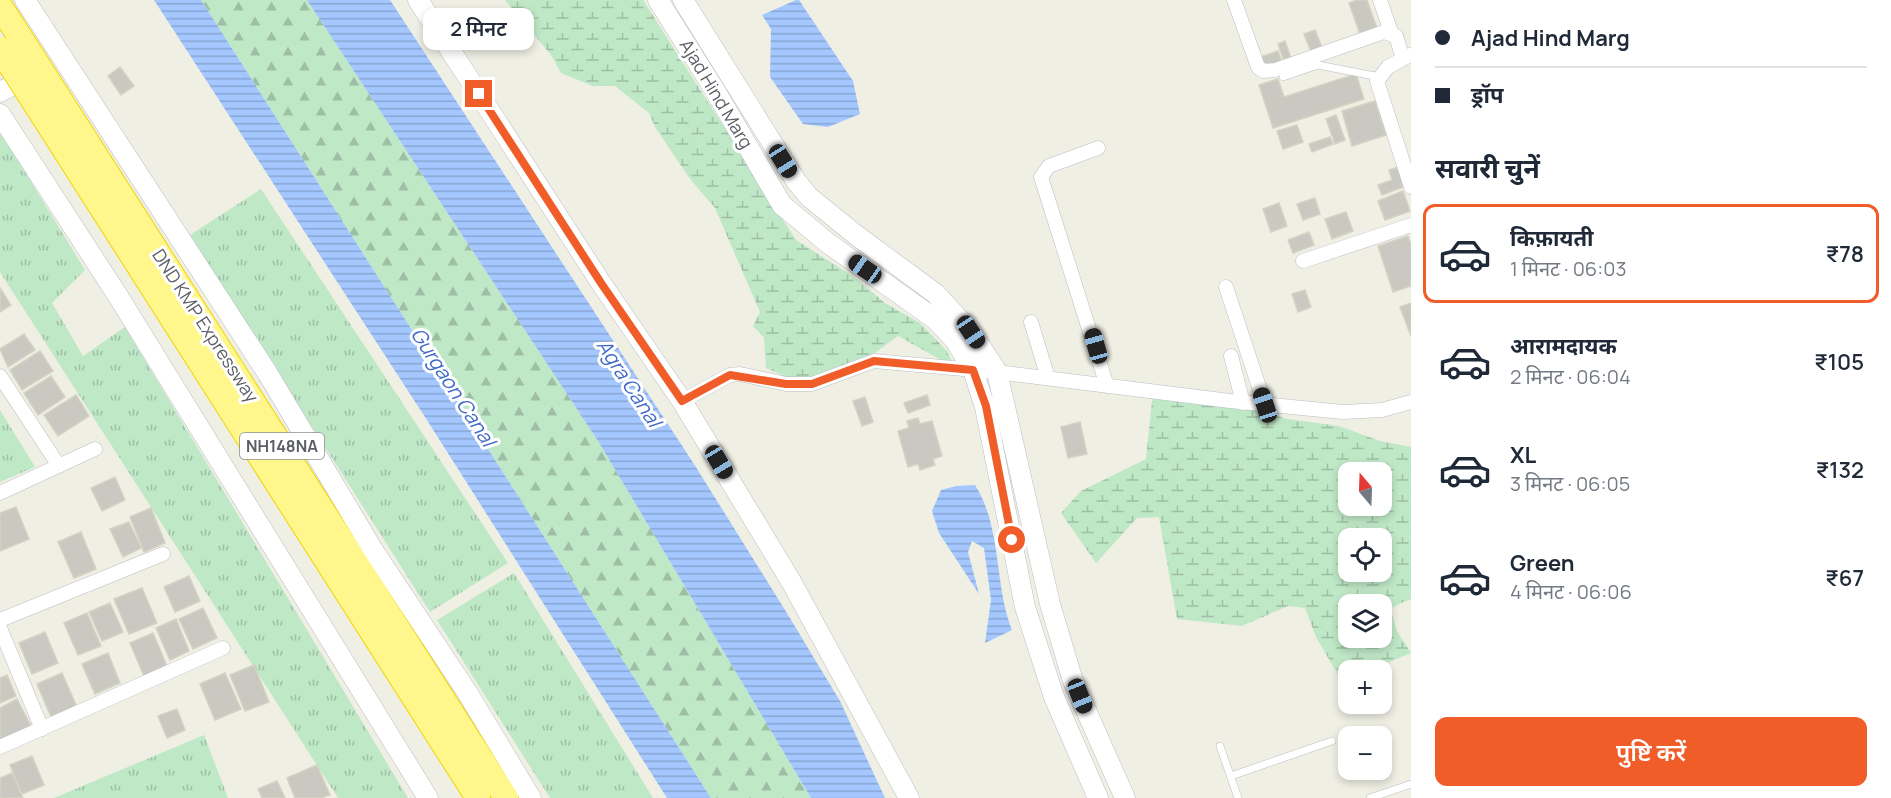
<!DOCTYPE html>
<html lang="hi">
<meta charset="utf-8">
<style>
body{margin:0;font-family:Manrope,"Noto Sans Devanagari",sans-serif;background:#f2f2f3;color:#1f2937;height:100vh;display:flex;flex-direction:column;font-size:22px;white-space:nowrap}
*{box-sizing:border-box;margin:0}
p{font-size:20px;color:#747a83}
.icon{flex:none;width:33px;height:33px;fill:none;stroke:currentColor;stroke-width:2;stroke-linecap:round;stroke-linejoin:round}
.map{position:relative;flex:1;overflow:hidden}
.sheet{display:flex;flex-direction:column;background:#fff;width:480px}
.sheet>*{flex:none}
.hud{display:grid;align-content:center;height:132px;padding:0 24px;background:#fff}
.needle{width:39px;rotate:341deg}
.fabs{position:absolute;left:1338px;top:462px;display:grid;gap:12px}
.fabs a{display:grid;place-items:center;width:54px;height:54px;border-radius:12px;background:#fff;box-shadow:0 3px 9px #0003;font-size:30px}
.end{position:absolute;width:27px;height:27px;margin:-14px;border:8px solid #f05d29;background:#fff;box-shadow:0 0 0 3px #fff}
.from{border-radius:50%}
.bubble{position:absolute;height:42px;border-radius:12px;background:#fff;box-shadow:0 3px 9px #0003;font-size:20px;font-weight:600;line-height:42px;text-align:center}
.car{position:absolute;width:18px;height:36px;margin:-18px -9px;border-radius:8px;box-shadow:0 0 4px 2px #0007;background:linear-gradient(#222 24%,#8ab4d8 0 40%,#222 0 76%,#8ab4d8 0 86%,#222 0)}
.hud b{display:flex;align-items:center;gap:21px;height:57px;font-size:22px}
.hud b+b{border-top:2px solid #e0e1e3}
.hud i{width:15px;height:15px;background:#1f2937}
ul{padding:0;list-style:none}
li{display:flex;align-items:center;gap:18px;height:99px;margin:0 12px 9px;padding:0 12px;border:3px solid transparent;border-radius:12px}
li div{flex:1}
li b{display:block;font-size:22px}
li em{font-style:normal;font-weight:600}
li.selected{border-color:#f05d29}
li>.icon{width:54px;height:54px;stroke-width:1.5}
h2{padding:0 24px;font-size:27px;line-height:72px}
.action{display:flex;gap:12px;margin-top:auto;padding:12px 24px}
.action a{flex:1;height:69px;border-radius:12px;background:#f05d29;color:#fff;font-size:24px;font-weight:600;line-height:69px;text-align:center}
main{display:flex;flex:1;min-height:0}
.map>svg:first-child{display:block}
</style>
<main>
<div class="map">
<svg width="1411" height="798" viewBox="0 0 1411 798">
<defs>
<pattern id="grass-tufts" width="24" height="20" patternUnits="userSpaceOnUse" patternTransform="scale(1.5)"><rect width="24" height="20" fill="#bfe8c7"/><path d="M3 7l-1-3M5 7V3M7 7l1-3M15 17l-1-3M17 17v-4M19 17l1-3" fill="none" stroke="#9ebfa5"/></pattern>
<pattern id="forest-firs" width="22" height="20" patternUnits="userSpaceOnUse" patternTransform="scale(1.5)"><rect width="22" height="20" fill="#bfe8c7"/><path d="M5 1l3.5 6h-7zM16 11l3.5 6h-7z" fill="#9ebfa5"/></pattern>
<pattern id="wetland-marsh" width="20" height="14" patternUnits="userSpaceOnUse" patternTransform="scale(1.5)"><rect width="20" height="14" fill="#bfe8c7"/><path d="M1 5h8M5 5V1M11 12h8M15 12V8" fill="none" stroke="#9ebfa5"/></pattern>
<pattern id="water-rules" width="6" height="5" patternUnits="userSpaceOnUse" patternTransform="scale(1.5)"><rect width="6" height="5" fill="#a4c7ff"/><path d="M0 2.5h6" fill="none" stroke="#89a5d2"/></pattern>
</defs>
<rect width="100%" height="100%" fill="#efefe4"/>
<path fill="url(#grass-tufts)" d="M0,131L85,270L52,303L83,356L125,327L408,798H338L0,272Z
M261,189L508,563L430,612L190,235Z
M0,410L35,467L0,482Z
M514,573L653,798H550L437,620Z
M204,735L228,798H54Z"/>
<path fill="url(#forest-firs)" d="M201,0H307L598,441L811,798H711Z"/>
<path fill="url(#wetland-marsh)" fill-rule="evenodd" d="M505,0H643L796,240L857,279L885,303L920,323L947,351L955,368L898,336L868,358L797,382L766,368L764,338L753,326L760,312L715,208L690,179L655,127L649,113L615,86H593L561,73L551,55Z
M1153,391L1230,401L1287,419L1339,426L1380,441L1411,447V599L1390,608L1397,631L1411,653L1377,667L1348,670V673L1338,675L1316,637L1305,608L1288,606L1242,626L1177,619L1159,517L1137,518L1096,563L1061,513L1081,491L1146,459ZM1348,472H1382V506H1348ZM1348,538H1382V572H1348ZM1348,604H1382V638H1348Z"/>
<path fill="url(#water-rules)" d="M154,0H201L711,798H667L425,417Z
M307,0H390L694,464L785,610L840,701L885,798H811L598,441Z
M796,0H799L853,81L860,114L828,127L803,124L770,77L771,29L762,15Z
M975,485C1002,527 994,585 1012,630L985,643L991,600L984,548L972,541L968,552L979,594L939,533L932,511L941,490L956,486Z"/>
<path fill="#cac9c1" stroke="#d4d2c2" stroke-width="1.5" d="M1357,0H1367L1378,31L1361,37L1349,3Z
M1315,30L1323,50L1312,54L1304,34Z
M1285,41L1292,61L1285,64L1278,44Z
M1278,51L1282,62L1262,69L1258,58Z
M120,67L134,86L121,95L108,76Z
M1356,74L1364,99L1273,128L1259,85L1278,79L1284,97Z
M1375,101L1386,135L1352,146L1342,111Z
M1336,115L1345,140L1335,144L1326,119Z
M1297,125L1303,142L1283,149L1277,131Z
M1330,137L1333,144L1312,152L1309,144Z
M1399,167L1406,186L1382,195L1378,185L1392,180L1389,170Z
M1403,191L1410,211L1385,220L1378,201Z
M1315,198L1320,214L1303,220L1297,204Z
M1279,203L1287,226L1271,232L1263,209Z
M1346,212L1353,231L1332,239L1325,219Z
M1309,232L1314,245L1293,253L1288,240Z
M1408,236L1411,245V286L1393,292L1378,246Z
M0,288L11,305L0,312Z
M1305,290L1311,307L1298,312L1292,294Z
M1411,303V336L1400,307Z
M24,334L35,350L8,367L0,349Z
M40,351L53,371L22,390L10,370Z
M51,376L65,397L38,415L24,393Z
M76,395L89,416L58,436L44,415Z
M927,395L930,405L908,413L904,403Z
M865,397L873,422L862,426L853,401Z
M918,418L920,424L932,421L942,456L933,459L935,465L920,470L918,464L908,467L898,431L909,428L907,421Z
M1080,422L1087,454L1068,458L1061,427Z
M115,477L125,500L102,511L91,488Z
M16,507L29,539L0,551V513Z
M151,508L165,543L144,552L130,517Z
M129,522L141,548L123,557L110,529Z
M81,532L96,569L74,578L58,542Z
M189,576L200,601L175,612L164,587Z
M142,588L157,623L129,634L114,599Z
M110,603L123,632L102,641L89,612Z
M203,608L217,638L193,649L179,619Z
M87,613L101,646L78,655L64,623Z
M176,619L189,651L170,660L156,628Z
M45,632L58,663L32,674L19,643Z
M153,633L167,666L144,676L130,643Z
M108,653L120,683L95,694L82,664Z
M254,665L269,702L245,711L230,675Z
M62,673L77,707L51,717L37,684Z
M225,673L241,709L215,720L200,684Z
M7,675L16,696L0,703V678Z
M17,699L32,728L0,745V708Z
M177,709L185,730L167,738L158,716Z
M32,756L44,785L22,794L10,765Z
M317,765L330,795L321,798H295L287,778Z
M12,773L23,798H0V778Z
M277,781L285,798H262L258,789Z"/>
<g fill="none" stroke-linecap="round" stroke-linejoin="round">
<defs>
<path id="lane" d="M1283,77L1318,65L1380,77
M1220,746L1238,798
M1231,776L1332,741
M1370,798L1411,784"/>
<path id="street" d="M1234,0L1258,67L1263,71L1275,70L1384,32L1396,36L1403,59
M1380,0L1391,32
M1410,55L1388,67L1377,81L1411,187
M1098,148L1049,166L1041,177L1107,386
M1303,261L1411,225
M1226,287L1265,405
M1031,322L1048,378
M1231,356L1243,403
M0,376L59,466
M682,401L730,375L740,374L786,384H812L874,361L997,372L1230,401L1343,412L1382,410L1411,402
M0,493L95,449
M0,620L163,554
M0,628L42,729
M0,747L223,648"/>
<path id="secondary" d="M25,0L268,374L373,550L467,692L531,798
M418,0L601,283L682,401L792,583L909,798
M658,0L716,92L782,205L829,244L935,319L955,340L973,370L985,407L1025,607L1054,697L1098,798
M683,0L796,181L809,197L856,235L936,294L971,332L997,372L1050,604L1073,681L1125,798
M0,92L32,75
M0,114L118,296L428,798"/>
<path id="highway" d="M0,6L20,37
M57,95L506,798
M38,108L478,798"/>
</defs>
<use href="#lane" stroke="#bcbdc3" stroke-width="8"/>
<use href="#street" stroke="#bcbdc3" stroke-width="15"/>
<use href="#secondary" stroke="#bdbec6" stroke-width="21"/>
<use href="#highway" stroke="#f3d400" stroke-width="26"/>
<use href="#lane" stroke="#fff" stroke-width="7"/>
<use href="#street" stroke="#fff" stroke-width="14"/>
<use href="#secondary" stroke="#fff" stroke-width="20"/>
<use href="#highway" stroke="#fff78b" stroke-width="24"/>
<defs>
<path id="highway-bridge" d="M20,37L57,95
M0,49L38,108"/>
</defs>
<use href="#highway-bridge" stroke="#f3d400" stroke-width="26" stroke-linecap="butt"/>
<use href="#highway-bridge" stroke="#fff78b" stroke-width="24"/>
</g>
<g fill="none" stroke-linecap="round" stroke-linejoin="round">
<path stroke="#f05d29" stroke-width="8" d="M479,94L601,283L682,401L730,375L786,384H812L874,361L973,370L986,406L1012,540"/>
</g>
<g text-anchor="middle" stroke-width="6" stroke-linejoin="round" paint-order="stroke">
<rect fill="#fff" stroke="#8d8e93" stroke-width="1.5" x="240" y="433" width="84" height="26" rx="4.5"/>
<g font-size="16" font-weight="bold" fill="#5c5e65">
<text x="282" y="452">NH148NA</text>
</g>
<g font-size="18" fill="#5c5e65" stroke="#fff">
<text transform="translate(716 94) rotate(59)" y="6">Ajad Hind Marg</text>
<text transform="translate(205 326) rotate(57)" y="6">DND KMP Expressway</text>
</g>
<g font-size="20" font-style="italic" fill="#416ac8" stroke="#fff">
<text transform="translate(629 383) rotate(57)" y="7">Agra Canal</text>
<text transform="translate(453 387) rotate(57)" y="7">Gurgaon Canal</text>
</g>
</g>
</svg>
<div class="fabs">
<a><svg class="needle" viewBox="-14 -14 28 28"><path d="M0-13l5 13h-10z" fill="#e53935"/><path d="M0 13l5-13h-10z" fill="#747a83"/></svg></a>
<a><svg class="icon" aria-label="locate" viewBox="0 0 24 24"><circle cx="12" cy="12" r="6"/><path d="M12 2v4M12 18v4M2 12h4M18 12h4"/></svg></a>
<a><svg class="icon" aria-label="layers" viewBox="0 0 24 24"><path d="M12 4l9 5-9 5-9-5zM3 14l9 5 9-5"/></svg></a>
<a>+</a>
<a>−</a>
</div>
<i class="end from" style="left:1012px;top:540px"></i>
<i class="end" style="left:479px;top:94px"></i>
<div class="bubble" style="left:423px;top:8px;width:111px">2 मिनट</div>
<i class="car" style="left:783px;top:161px;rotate:148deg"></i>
<i class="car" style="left:865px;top:269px;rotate:305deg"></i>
<i class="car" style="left:971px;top:332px;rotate:146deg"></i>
<i class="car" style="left:1096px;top:346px;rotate:344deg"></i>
<i class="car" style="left:1265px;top:405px;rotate:342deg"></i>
<i class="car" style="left:719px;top:462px;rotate:149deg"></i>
<i class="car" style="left:1080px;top:696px;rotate:158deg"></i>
</div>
<section class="sheet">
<div class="hud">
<b><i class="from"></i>Ajad Hind Marg</b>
<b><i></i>ड्रॉप</b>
</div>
<h2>सवारी चुनें</h2>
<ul>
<li class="selected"><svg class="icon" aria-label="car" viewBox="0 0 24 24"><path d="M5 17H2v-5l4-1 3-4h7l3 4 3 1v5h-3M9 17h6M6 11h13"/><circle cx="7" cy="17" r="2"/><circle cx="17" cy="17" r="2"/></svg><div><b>किफ़ायती</b><p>1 मिनट · 06:03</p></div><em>₹78</em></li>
<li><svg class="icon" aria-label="car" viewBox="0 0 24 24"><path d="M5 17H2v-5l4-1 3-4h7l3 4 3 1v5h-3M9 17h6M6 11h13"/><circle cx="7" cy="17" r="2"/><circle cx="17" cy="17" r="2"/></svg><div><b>आरामदायक</b><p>2 मिनट · 06:04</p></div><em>₹105</em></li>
<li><svg class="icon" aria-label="car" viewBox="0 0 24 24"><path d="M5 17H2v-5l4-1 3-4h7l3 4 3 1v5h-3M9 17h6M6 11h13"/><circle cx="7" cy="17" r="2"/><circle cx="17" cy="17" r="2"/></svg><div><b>XL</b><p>3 मिनट · 06:05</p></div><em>₹132</em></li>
<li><svg class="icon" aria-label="car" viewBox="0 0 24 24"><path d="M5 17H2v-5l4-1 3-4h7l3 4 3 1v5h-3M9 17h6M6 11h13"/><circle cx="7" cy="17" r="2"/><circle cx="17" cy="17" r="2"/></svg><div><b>Green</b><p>4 मिनट · 06:06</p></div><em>₹67</em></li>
</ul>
<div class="action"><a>पुष्टि करें</a></div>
</section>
</main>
